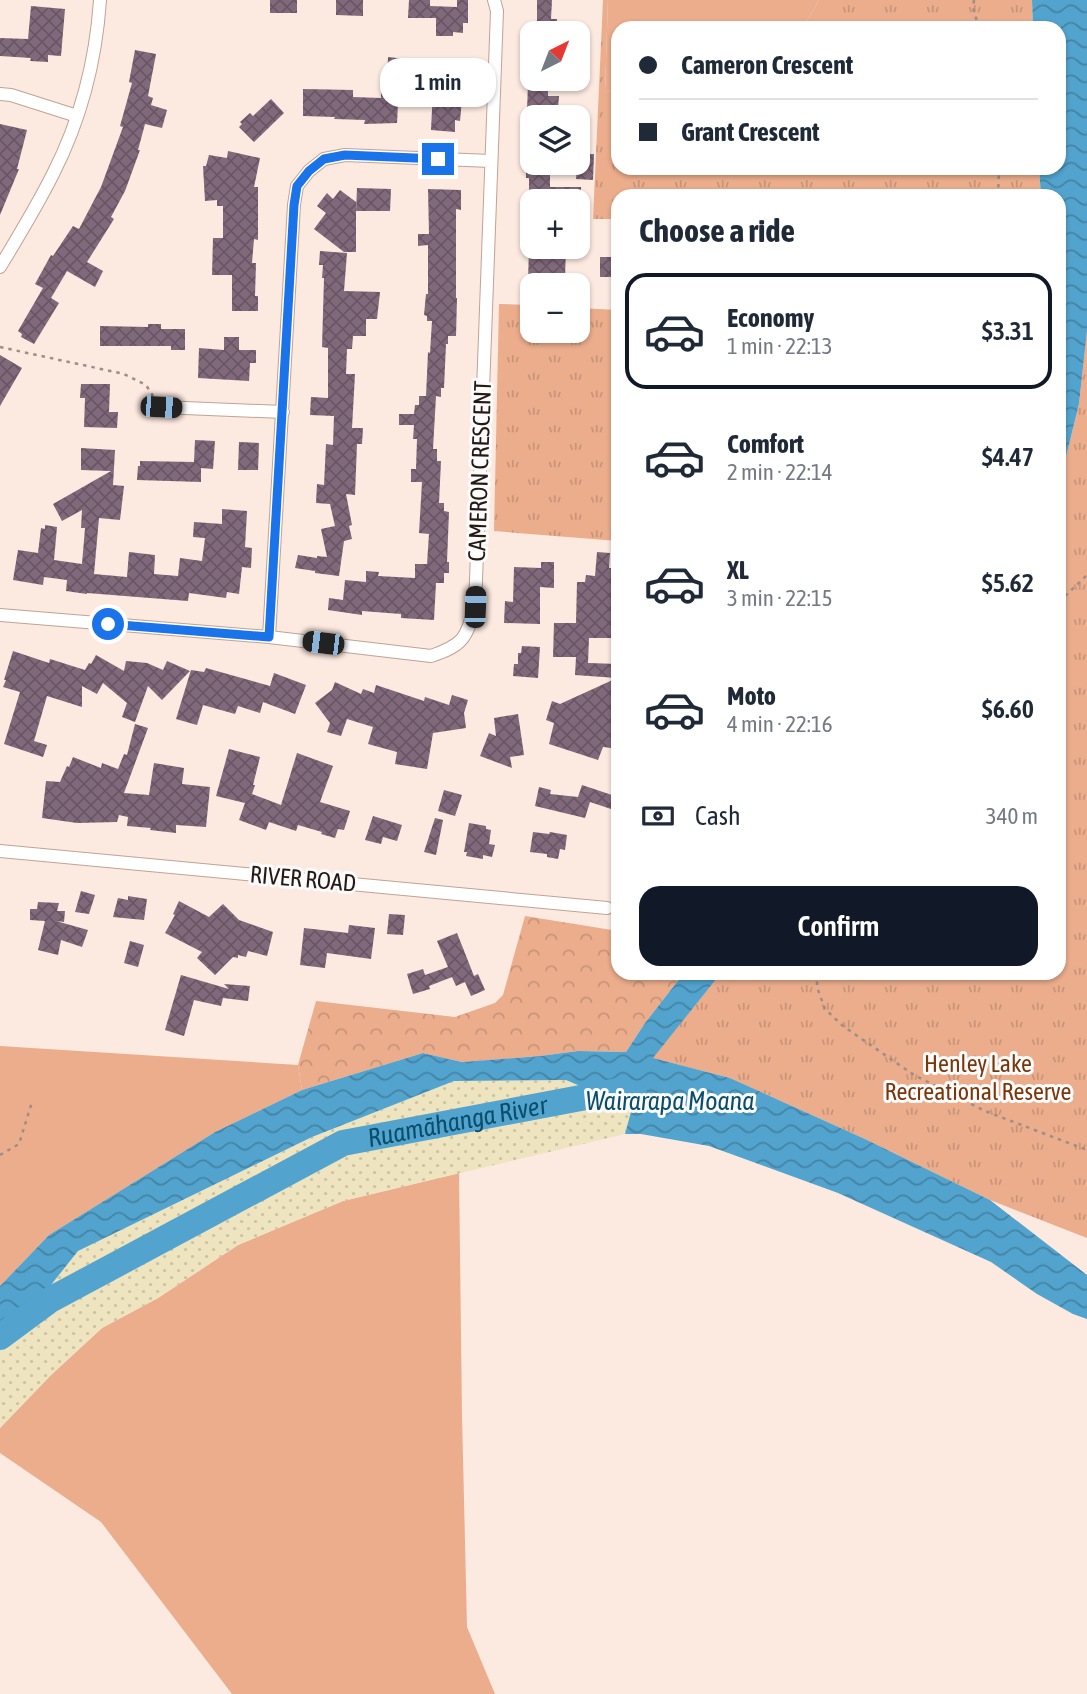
<!DOCTYPE html>
<meta charset="utf-8">
<style>
body{margin:0;font-family:"Asap Condensed",sans-serif;background:#f2f2f3;color:#1f2937;height:100vh;display:flex;flex-direction:column;font-size:26px;white-space:nowrap}
*{box-sizing:border-box;margin:0}
p{font-size:23px;color:#747a83}
.icon{flex:none;width:38px;height:38px;fill:none;stroke:currentColor;stroke-width:2;stroke-linecap:round;stroke-linejoin:round}
.map{position:relative;flex:1;overflow:hidden}
.details{position:absolute;left:611px;top:189px;width:455px;height:791px;display:flex;flex-direction:column;background:#fff;border-radius:21px;box-shadow:0 2px 5px #0004}
.details>*{flex:none}
.banner{position:absolute;left:611px;top:21px;width:455px;height:154px;border-radius:21px;box-shadow:0 2px 5px #0004;display:grid;align-content:center;height:154px;padding:0 28px;background:#fff}
.needle{width:46px;rotate:42deg}
.controls{position:absolute;left:520px;top:21px;display:grid;gap:14px}
.controls a{display:grid;place-items:center;width:70px;height:70px;border-radius:14px;background:#fff;box-shadow:0 2px 5px #0004;font-size:35px}
.end{position:absolute;width:32px;height:32px;margin:-16px;border:9px solid #1a73e8;background:#fff;box-shadow:0 0 0 4px #fff}
.from{border-radius:50%}
.bubble{position:absolute;height:49px;border-radius:21px;background:#fff;box-shadow:0 2px 5px #0004;font-size:23px;font-weight:600;line-height:49px;text-align:center}
.car{position:absolute;width:21px;height:42px;margin:-21px -10px;border-radius:9px;box-shadow:0 0 5px 2px #0007;background:linear-gradient(#222 24%,#8ab4d8 0 40%,#222 0 76%,#8ab4d8 0 86%,#222 0)}
.banner b{display:flex;align-items:center;gap:24px;height:66px;font-size:26px}
.banner b+b{border-top:2px solid #e0e1e3}
.banner i{width:18px;height:18px;background:#1f2937}
ul{padding:0;list-style:none}
li{display:flex;align-items:center;gap:21px;height:116px;margin:0 14px 10px;padding:0 14px;border:4px solid transparent;border-radius:21px}
li div{flex:1}
li b{display:block;font-size:26px}
li em{font-style:normal;font-weight:600}
li.on{border-color:#111827}
li>.icon{width:63px;height:63px;stroke-width:1.5}
h2{padding:0 28px;font-size:32px;line-height:84px}
.pay{display:flex;align-items:center;gap:18px;height:77px;padding:0 28px;font-size:26px}
.pay p{margin-inline-start:auto}
.cta{display:flex;gap:14px;margin-top:auto;padding:14px 28px}
.cta a{flex:1;height:80px;border-radius:21px;background:#111827;color:#fff;font-size:28px;font-weight:600;line-height:80px;text-align:center}
.map>svg:first-child{display:block}
</style>
<div class="map">
<svg width="1087" height="1694" viewBox="0 0 1087 1694">
<defs>
<pattern id="forest-crowns" width="20" height="18" patternUnits="userSpaceOnUse" patternTransform="scale(1.75)"><rect width="20" height="18" fill="#ebad8c"/><path d="M2 6a3 3 0 1 1 6 0M12 15a3 3 0 1 1 6 0" fill="none" stroke="#c99478"/></pattern>
<pattern id="sand-dots" width="8" height="8" patternUnits="userSpaceOnUse" patternTransform="scale(1.75)"><rect width="8" height="8" fill="#eee4bf"/><path d="M2 2h.1M6 6h.1" fill="none" stroke="#ccc3a3" stroke-width="1.8" stroke-linecap="round"/></pattern>
<pattern id="park-tufts" width="24" height="20" patternUnits="userSpaceOnUse" patternTransform="scale(1.75)"><rect width="24" height="20" fill="#ebad8c"/><path d="M3 7l-1-3M5 7V3M7 7l1-3M15 17l-1-3M17 17v-4M19 17l1-3" fill="none" stroke="#c99478"/></pattern>
<pattern id="water-waves" width="16" height="10" patternUnits="userSpaceOnUse" patternTransform="scale(1.75)"><rect width="16" height="10" fill="#52a3cd"/><path d="M0 5q4-4 8 0t8 0" fill="none" stroke="#4484a5"/></pattern>
<pattern id="building-cross-hatch" width="8" height="8" patternUnits="userSpaceOnUse" patternTransform="scale(1.75)"><rect width="8" height="8" fill="#81697c"/><path d="M0 0l8 8M0 8l8-8" fill="none" stroke="#695664"/></pattern>
</defs>
<rect width="100%" height="100%" fill="#fce9e0"/>
<path fill="#ebad8c" d="M608,0H819L803,28H618V92L605,91Z
M0,1046L298,1065L302,1090L215,1132L49,1235L0,1286Z
M459,1173L462,1415L467,1627L495,1694H232L101,1522L0,1453V1428L51,1375L102,1328L158,1298L238,1245L343,1201Z"/>
<path fill="url(#forest-crowns)" d="M525,916L618,931V973H684L645,1023L626,1052L578,1051L540,1056L462,1062L423,1053L302,1090L298,1065L316,1001L455,1017L495,1003L503,995Z"/>
<path fill="url(#sand-dots)" d="M566,1080L633,1108L625,1134L343,1201L238,1245L158,1298L102,1328L51,1375L0,1428V1349L78,1251L312,1137L454,1081Z"/>
<path fill="url(#park-tufts)" d="M603,0H608L605,91L618,92V168H1039L1041,196H618V219H593Z
M819,0H1032L1033,28H803Z
M499,304L532,305V331H578V308L618,310V541L494,531Z
M1087,331V1238L990,1200L865,1139L730,1078L652,1058L721,973H1059V485L1079,404Z"/>
<path fill="url(#water-waves)" d="M1032,0H1087V331L1079,404L1059,485V196H1041L1039,168H1059V28H1033Z
M684,973H721L653,1058L730,1078L865,1139L990,1200L1087,1275V1319L1073,1314L1037,1294L991,1262L838,1193L709,1146L641,1134H625L632,1108L566,1080L454,1081L312,1137L78,1251L0,1349V1286L49,1235L215,1132L302,1090L423,1053L462,1062L540,1056L578,1051L626,1052L645,1023Z"/>
<g fill="none" stroke-linecap="round" stroke-linejoin="round">
<path stroke="#52a3cd" stroke-width="26" id="s1" d="M0,1337L50,1300L343,1143L623,1090L634,1094"/>
</g>
<path fill="url(#building-cross-hatch)" d="M270,0H297V13H270Z
M336,0H363V16L336,15Z
M409,0H430V6L457,7V0H468V23H463V33L453,32V36H436V18H408Z
M537,0H552L551,19H557V33H537Z
M31,6L65,9L61,56L48,55V62L30,61L31,58L0,56V38L28,39Z
M135,50L156,54L148,96L153,98L151,105L167,110L162,128L145,124L138,150H140L125,191L111,217L114,219L87,262L103,271L95,287L67,271L51,298L59,303L34,344L21,337L22,334L18,331L43,288L35,284L51,255L53,256L73,226L79,229L101,187L123,127L120,126L132,83L129,82Z
M388,57L422,61L421,75L464,77L460,121L455,120V132L431,130L433,89L399,85L397,123L364,124L365,120L334,119L335,117L303,116V89L353,90V97L381,98V87H387Z
M528,84L548,85V96H559L558,109H547V111L527,110Z
M271,99L284,113L254,142L239,127L242,124L240,122L250,113L253,116Z
M0,124L27,130L17,169H19L0,215Z
M228,151L260,158L254,187H258V240L254,239L252,263H256L255,296H258V311H232V275H212L213,238H223V206H217V200L205,201L203,166H206L209,155L227,158Z
M578,154H594L593,180L576,179Z
M526,163H550V187H581V200L529,201V178H526Z
M357,188L391,189L390,211H356Z
M428,189L461,190V210L456,209V298H457L456,336H448V344H446L444,388H441V397L436,396L433,449H437V461H441L439,503H444V511L449,512L447,562H449V573H444V583H436L434,620L401,618V614L362,611V615L328,610L329,598L343,600L345,580L366,582V571L379,572L378,576L415,578V564H427L429,534L419,533L422,482H411V469H416L417,439H413L414,425H399V414H414L415,405H419V396H426L428,352L430,353L432,321H427V316L424,315L426,294H428V245L418,246V234H429Z
M340,190L356,202V252H344L314,229L326,213L317,206L327,193L333,199Z
M529,247H566L565,279H548V285H532V282H528Z
M320,251L347,253L344,291L380,292L377,319H366V336H353L352,349H347L346,374H355L352,428H363L362,444H357L355,495L346,494L352,525L349,526L352,539L344,541L339,576L315,573V571L295,568L298,555L317,558V556L327,557L321,529L335,526L330,504L316,503L317,484L324,485L326,444L333,445L334,416L310,415L311,397L328,398V348L322,347L324,278H322L323,265H319Z
M600,257H618V277H600Z
M148,324H161V329H185V350H171V346H100V326L148,327Z
M224,337H239V350H256V363H250L249,381L198,378L199,348L224,350Z
M0,355L22,368L0,406Z
M81,384H110L109,412H118L117,428L84,427L85,398H80Z
M195,440L215,441L213,469L201,468V482L137,480L138,466H140V461L194,462Z
M239,442L259,443L258,470H238Z
M81,448L115,450L113,485L124,486L120,520L99,518L94,574L127,577L129,552L155,555L154,574L178,576L180,558L202,561L205,538L193,537L194,522L222,524V509L247,511L245,547L252,548L251,568L242,567L239,594L227,592L226,598L189,593L188,601L87,593V594L66,591L67,580L44,577L43,585L13,580L18,550L38,553L41,528L45,529V525L57,527L54,560L82,564L85,528H81L82,510L62,521L53,504L111,471L81,470Z
M597,552L610,553L609,568H618V638H589L588,663L618,664V704L611,723L616,725L612,748L603,747L598,760L549,744L554,723L546,720L552,701L560,704L617,678L575,675L576,657H553L554,623H576L577,582H585L586,575L595,576Z
M541,562H554V588L540,587V624L504,623L505,601L513,602L514,567L541,568Z
M522,646L540,647L538,678L513,676L514,664H518V653H521Z
M13,651L49,663L50,659L85,670L89,663L91,664L96,655L124,671L126,661L147,663L163,670L167,661L190,671L162,700L148,686L135,722L122,717L127,703L103,683L97,694L82,686V707L47,696L34,741L47,745L43,757L4,744L20,692L3,687L6,680H4Z
M206,668L270,686L274,673L306,685L295,714L263,702L260,713L238,706L235,714L203,705L197,725L176,719L191,670L204,672Z
M335,682L361,694L363,689L374,693L376,685L424,701L425,697L449,705L452,695L468,700L464,713L466,728L433,733L427,769L395,764L397,752L368,744L373,727L347,719L341,736L327,732L330,723L315,703L332,690Z
M518,714L524,755L510,757L512,768L480,756L489,733L496,736L494,718Z
M135,724L148,728L124,793L149,795L154,763L184,768L182,784L210,787L206,827L176,825V833L150,830L151,828L127,826L128,817L119,815L117,822L77,823L42,818L46,781L60,782L67,766L69,767L73,757L101,768L102,763L118,769L124,754L127,755Z
M229,749L260,757L253,785H255L252,794L281,805L297,753L333,766L320,802L350,811L344,830L338,829L335,838L321,834L322,832L298,825L296,831L269,822L266,830L239,820L245,803L216,796Z
M582,785L615,796L611,809L590,802L585,818L535,806L539,787L551,790L550,794L578,797Z
M444,790L462,795L455,816L438,811Z
M373,816L402,825L397,841L383,837L381,844L365,840Z
M435,818L443,820L436,855L424,852Z
M469,823L486,826V829L491,830L489,844L495,845L492,857L483,855V859L466,856L467,852H464Z
M533,832L549,834L550,832L567,835L565,850L560,849L558,859L547,857V854L530,852Z
M81,891L95,895L89,914L75,912Z
M128,896L147,899L144,920L113,917L118,898L128,900Z
M179,901L209,917L223,904L239,920L273,932L267,956L248,951L246,957L238,955V958L233,957L215,975L197,958L202,952L165,933L175,915L173,914Z
M38,902L59,903L57,911H65L64,922L56,921L88,930L82,947L61,940L58,955L38,950L45,921L30,920V909H37Z
M389,914L405,915L403,935L387,934Z
M349,925L375,928L371,959L327,953L325,968L300,965L304,928L348,933Z
M457,933L474,976L478,974L485,990L471,996L465,982L456,986L452,977L429,986L430,989L413,994L407,974L423,969L425,975L448,967L437,941Z
M130,941L144,945L138,967L124,963Z
M181,975L229,989L224,984L250,986L248,1001L223,998L221,1006L194,1000L184,1036L165,1030Z"/>
<g fill="none" stroke-linecap="round" stroke-linejoin="round">
<defs>
<path id="street" d="M0,94L11,95L77,116
M0,267C18,237 37,206 53,174C80,121 96,60 100,0
M161,407L283,412
M0,615L269,637L431,656C463,645 466,639 475,607L497,11L494,0
M269,637L294,205L297,186L309,171L324,159L345,155L491,161
M0,851L607,908"/>
</defs>
<use href="#street" stroke="#c0a394" stroke-width="14"/>
<path stroke="#9e8e87" stroke-width="2.5" stroke-dasharray="3.5 5" stroke-linecap="butt" d="M974,0L973,8L979,28
M998,196L999,168
M0,347L124,374L146,385L153,396
M1059,602L1087,575
M817,973V987L825,1009L843,1026L914,1075L985,1111L1087,1150
M0,1155L19,1144L32,1102"/>
<use href="#street" stroke="#fff" stroke-width="12"/>
</g>
<g fill="none" stroke-linecap="round" stroke-linejoin="round">
<path stroke="#1a73e8" stroke-width="9" d="M108,624L269,637L294,205L297,186L309,171L324,159L345,155L438,159"/>
</g>
<g text-anchor="middle" stroke-width="6" stroke-linejoin="round" paint-order="stroke">
<g font-size="24" fill="#241914" stroke="#fbfbfb">
<text transform="translate(480 471) rotate(-88)" y="8">CAMERON CRESCENT</text>
<text transform="translate(303 879) rotate(5)" y="8">RIVER ROAD</text>
</g>
<g font-size="24" fill="#78370b" stroke="#fbfbfb">
<text x="978" y="1072">Henley Lake<tspan x="978" dy="28">Recreational Reserve</tspan></text>
</g>
<g font-size="26" font-style="italic" fill="#0a4e6b" stroke="#fbfbfb">
<text x="670" y="1110">Wairarapa Moana</text>
<text dy="9" stroke="none"><textPath href="#s1" startOffset="511">Ruamāhanga River</textPath></text>
</g>
</g>
</svg>
<div class="controls">
<a><svg class="needle" viewBox="-14 -14 28 28"><path d="M0-13l5 13h-10z" fill="#e53935"/><path d="M0 13l5-13h-10z" fill="#747a83"/></svg></a>
<a><svg class="icon" aria-label="layers" viewBox="0 0 24 24"><path d="M12 4l9 5-9 5-9-5zM3 14l9 5 9-5"/></svg></a>
<a>+</a>
<a>−</a>
</div>
<i class="end from" style="left:108px;top:624px"></i>
<i class="end" style="left:438px;top:159px"></i>
<div class="bubble" style="left:380px;top:58px;width:116px">1 min</div>
<i class="car" style="left:161px;top:407px;rotate:93deg"></i>
<i class="car" style="left:475px;top:607px;rotate:2deg"></i>
<i class="car" style="left:323px;top:643px;rotate:277deg"></i>
<div class="banner">
<b><i class="from"></i>Cameron Crescent</b>
<b><i></i>Grant Crescent</b>
</div>
<section class="details">
<h2>Choose a ride</h2>
<ul>
<li class="on"><svg class="icon" aria-label="car" viewBox="0 0 24 24"><path d="M5 17H2v-5l4-1 3-4h7l3 4 3 1v5h-3M9 17h6M6 11h13"/><circle cx="7" cy="17" r="2"/><circle cx="17" cy="17" r="2"/></svg><div><b>Economy</b><p>1 min · 22:13</p></div><em>$3.31</em></li>
<li><svg class="icon" aria-label="car" viewBox="0 0 24 24"><path d="M5 17H2v-5l4-1 3-4h7l3 4 3 1v5h-3M9 17h6M6 11h13"/><circle cx="7" cy="17" r="2"/><circle cx="17" cy="17" r="2"/></svg><div><b>Comfort</b><p>2 min · 22:14</p></div><em>$4.47</em></li>
<li><svg class="icon" aria-label="car" viewBox="0 0 24 24"><path d="M5 17H2v-5l4-1 3-4h7l3 4 3 1v5h-3M9 17h6M6 11h13"/><circle cx="7" cy="17" r="2"/><circle cx="17" cy="17" r="2"/></svg><div><b>XL</b><p>3 min · 22:15</p></div><em>$5.62</em></li>
<li><svg class="icon" aria-label="car" viewBox="0 0 24 24"><path d="M5 17H2v-5l4-1 3-4h7l3 4 3 1v5h-3M9 17h6M6 11h13"/><circle cx="7" cy="17" r="2"/><circle cx="17" cy="17" r="2"/></svg><div><b>Moto</b><p>4 min · 22:16</p></div><em>$6.60</em></li>
</ul>
<div class="pay"><svg class="icon" aria-label="cash" viewBox="0 0 24 24"><path d="M3 7h18v10H3z"/><circle cx="12" cy="12" r="2"/></svg>Cash<p>340 m</p></div>
<div class="cta"><a>Confirm</a></div>
</section>
</div>
